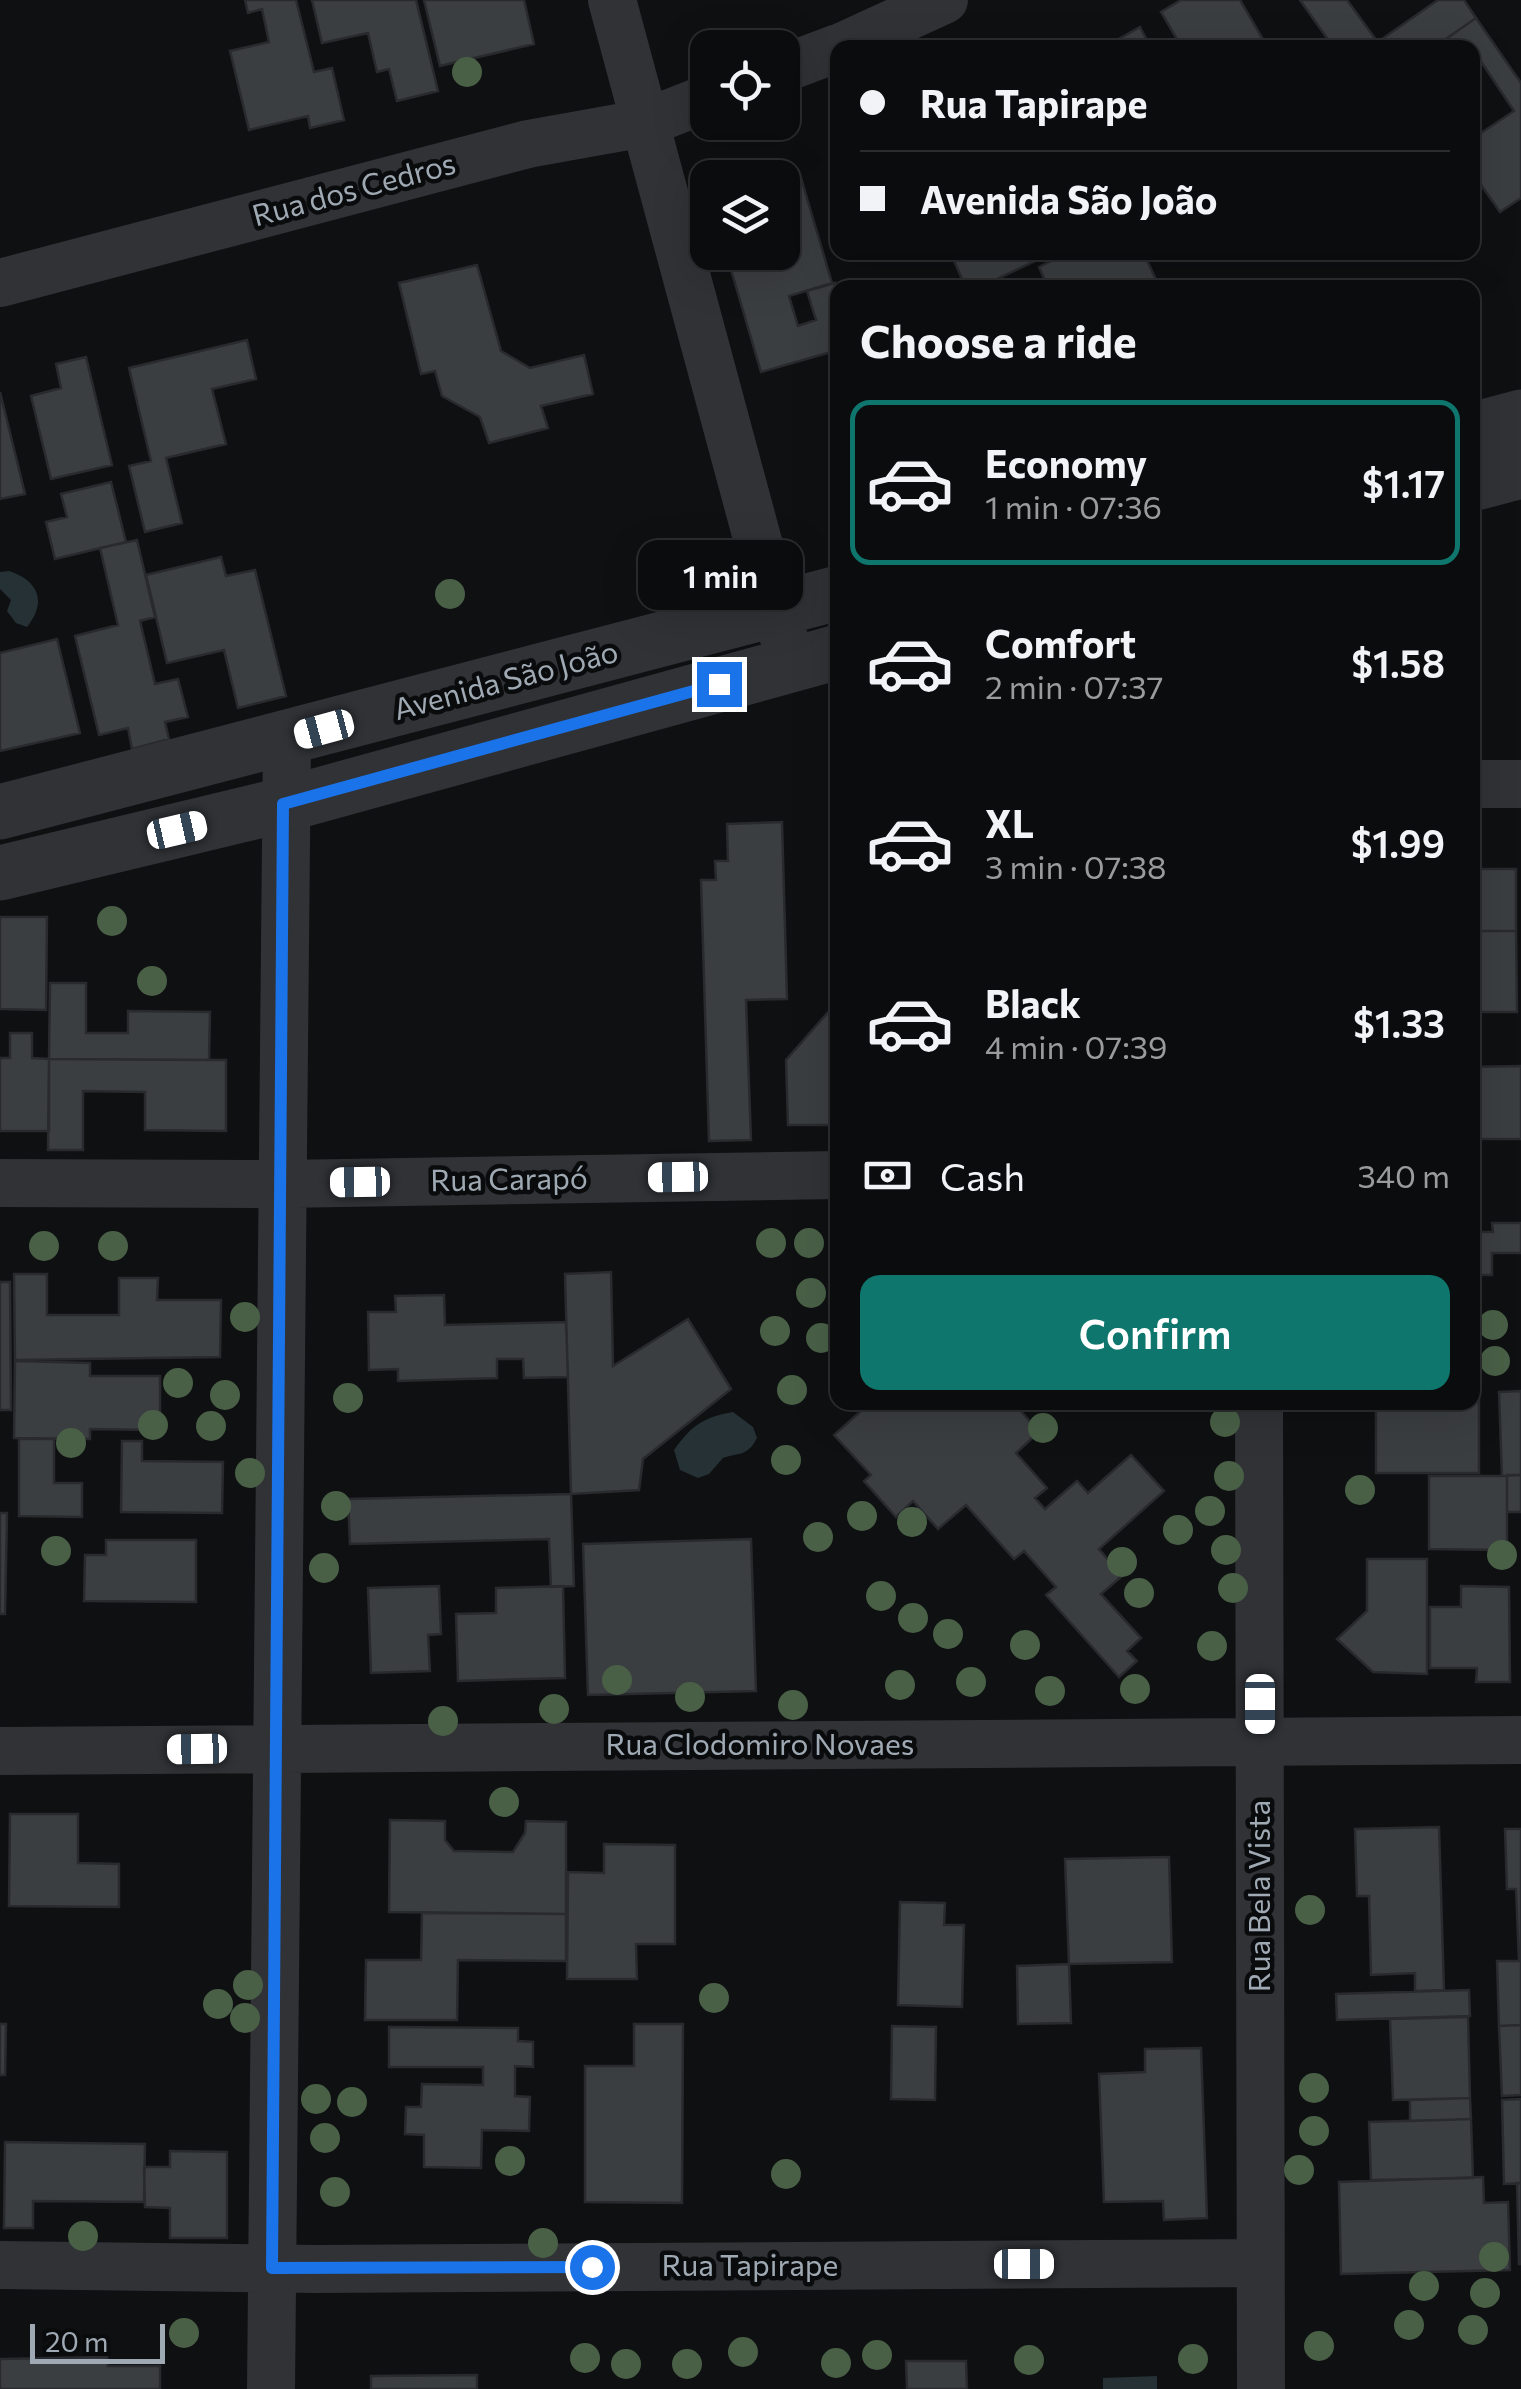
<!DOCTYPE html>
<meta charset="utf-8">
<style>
body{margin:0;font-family:Commissioner,sans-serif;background:#141516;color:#f1f3f6;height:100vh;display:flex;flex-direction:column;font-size:38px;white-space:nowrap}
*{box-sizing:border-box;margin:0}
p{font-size:32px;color:#9a9b9d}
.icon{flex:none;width:55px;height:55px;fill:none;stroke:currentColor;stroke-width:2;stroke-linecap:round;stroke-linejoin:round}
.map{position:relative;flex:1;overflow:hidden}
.drawer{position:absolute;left:830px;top:280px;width:650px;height:1130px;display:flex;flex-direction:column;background:#0b0c0d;border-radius:20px;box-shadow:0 10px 40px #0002,0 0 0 2px #2b2c2e}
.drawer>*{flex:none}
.banner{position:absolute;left:830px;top:40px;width:650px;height:220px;border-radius:20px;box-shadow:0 10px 40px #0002,0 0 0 2px #2b2c2e;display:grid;align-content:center;height:220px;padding:0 30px;background:#0b0c0d}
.controls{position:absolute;left:690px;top:30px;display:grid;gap:20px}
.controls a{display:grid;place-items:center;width:110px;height:110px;border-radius:20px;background:#0b0c0d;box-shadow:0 10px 40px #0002,0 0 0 2px #2b2c2e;font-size:50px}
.scale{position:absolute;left:30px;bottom:25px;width:135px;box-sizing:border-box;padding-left:10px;border:5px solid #9fa9b3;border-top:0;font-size:28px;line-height:35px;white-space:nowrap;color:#9fa9b3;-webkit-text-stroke:8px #0a0b0c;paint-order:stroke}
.end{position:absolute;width:45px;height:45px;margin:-22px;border:12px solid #1a73e8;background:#fff;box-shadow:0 0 0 5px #fff}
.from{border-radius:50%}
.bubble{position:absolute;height:70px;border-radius:20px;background:#0b0c0d;box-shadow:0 10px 40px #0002,0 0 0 2px #2b2c2e;font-size:32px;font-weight:600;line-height:70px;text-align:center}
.car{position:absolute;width:30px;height:60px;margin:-30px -15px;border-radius:12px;box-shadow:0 0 8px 2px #0007;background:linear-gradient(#fff 24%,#345 0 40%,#fff 0 76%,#345 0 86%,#fff 0)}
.banner b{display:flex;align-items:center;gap:35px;height:95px;font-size:38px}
.banner b+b{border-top:2px solid #2b2c2e}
.banner i{width:25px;height:25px;background:#f1f3f6}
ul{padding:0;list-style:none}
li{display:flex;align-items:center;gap:30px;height:165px;margin:0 20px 15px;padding:0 10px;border:5px solid transparent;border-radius:20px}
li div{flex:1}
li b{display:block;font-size:38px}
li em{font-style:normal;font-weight:600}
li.current{border-color:#0f766e}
li>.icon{width:90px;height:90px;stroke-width:1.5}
h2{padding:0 30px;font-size:45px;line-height:120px}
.pay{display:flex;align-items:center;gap:25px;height:110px;padding:0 30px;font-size:38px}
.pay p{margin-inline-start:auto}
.primary-button{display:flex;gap:20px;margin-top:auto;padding:20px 30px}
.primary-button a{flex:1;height:115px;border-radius:20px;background:#0f766e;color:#fff;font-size:40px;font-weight:600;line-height:115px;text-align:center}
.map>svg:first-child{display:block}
</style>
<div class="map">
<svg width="1521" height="2389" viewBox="0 0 1521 2389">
<rect width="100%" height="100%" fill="#0f1011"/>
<path fill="#253135" d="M9,571C39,581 47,602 27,627L16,623L7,611L11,600L0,589V572Z
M733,1412L753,1427L757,1438C747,1457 740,1452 723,1458L709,1474L698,1478L680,1470L674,1450C692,1425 704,1417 733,1412Z
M1157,2376V2389H1103V2378Z"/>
<path fill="#3b3e41" stroke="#292a2d" stroke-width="2.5" d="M245,0H296L314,72L332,68L344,120L310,128L308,116L249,130L230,51L269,42L262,9L248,13Z
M312,0H416L438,91L397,101L389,69L377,72L368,33L322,43Z
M424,0H524L534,44L440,66Z
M1181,0H1240L1268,48H1182L1161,12Z
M1300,0H1347L1382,48H1320L1329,41Z
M1438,0H1464L1476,18L1433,48H1383L1379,41Z
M1476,18L1521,83V198L1500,212L1472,172V139L1514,111L1478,57L1472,61V48H1433Z
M1140,27L1151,48H1103Z
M799,171L832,283L789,296L798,326L816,320L807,291L835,283L838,350L761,372L727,256L782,252V178H777Z
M950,252H1050V254L978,288H966Z
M1069,252H1143L1160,288H1048L1039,267Z
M477,265L501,351L530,368L584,355L593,394L541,406L548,428L489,443L480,417L442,396L435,371L421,374L399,283Z
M247,340L256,379L212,389L226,444L166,458L182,523L145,532L129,466L151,461L129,368Z
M86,357L112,465L51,479L31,396L61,388L56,364Z
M0,392L25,494L0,499Z
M111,482L126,542L55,559L46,522L67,517L61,494Z
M137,540L155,617L140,621L155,684L178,679L188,717L165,722L169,739L132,749L128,728L99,735L75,636L118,625L100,548Z
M221,557L226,576L255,570L286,696L238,708L224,650L167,663L146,575Z
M57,639L80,733L0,751V653Z
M782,822L787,999L746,1000L751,1140L709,1141L701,880H716L715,861H728L727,824Z
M1472,869H1516V931H1475Z
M0,917H47L46,1010L0,1009Z
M1472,931H1516L1517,1012H1472Z
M50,983H86V1033H128V1011L210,1012L209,1060L49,1059Z
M830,1010L838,1017V1125H788L786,1060Z
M10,1033H32V1058L49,1059V1131H0V1058H10Z
M49,1059L226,1060V1131L145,1130V1092L83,1091V1150H48Z
M1521,1066V1139H1472V1067Z
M1492,1223H1521V1253H1492V1275H1472V1232H1493Z
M611,1272L613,1366L688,1319L731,1389L643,1459L639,1490L571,1494L565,1274Z
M14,1274H47V1315H119V1278H158L157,1300H221L220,1357L15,1360Z
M0,1282H10L11,1410H0Z
M444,1295L445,1325L566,1322L568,1377L524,1378L523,1359H497V1378L398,1381V1369L369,1370L368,1312H396L395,1296Z
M15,1361L90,1363V1376H160V1430L90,1429V1439L14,1438Z
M1472,1383L1479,1384V1473H1376V1402H1472Z
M1521,1391V1475L1502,1476L1499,1392Z
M871,1402H1013L1039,1432L1016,1453L1047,1488L1035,1498L1045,1509L1077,1481L1088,1493L1131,1455L1164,1491L1099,1549L1122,1576L1101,1594L1141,1638L1127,1651L1137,1661L1119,1677L1046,1595L1056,1587L1024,1551L1014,1559L966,1505L938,1529L913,1501L896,1517L864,1481L871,1475L834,1435Z
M19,1439H54V1483H82V1517L19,1516Z
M122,1441H142V1461L223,1462L222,1513L121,1512Z
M1507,1475H1521V1512H1507Z
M1429,1476H1507V1550L1429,1549Z
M571,1494L574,1586L551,1587L549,1539L350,1544L348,1499Z
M0,1513H7L5,1614H0Z
M751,1539L756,1691L588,1695L583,1544Z
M106,1540H196V1602L84,1601L85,1555H106Z
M1367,1559H1427V1674L1373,1672L1337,1639L1367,1611Z
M439,1586L441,1634L428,1635L430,1671L371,1673L368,1588Z
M563,1586L565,1678L458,1681L456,1614L496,1613V1588Z
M1461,1586L1509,1587L1510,1682H1476L1477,1668H1430V1607H1461Z
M10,1814H78V1863L119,1864V1907L9,1906Z
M390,1820L445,1821V1840L454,1851L513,1852L525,1833L526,1821L566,1822V1914L389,1912Z
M1439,1827L1444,1990L1415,1991V1973L1371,1975L1369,1896H1357L1355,1829Z
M1505,1829H1521V2025L1499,2026L1497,1961H1519L1516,1889H1507Z
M604,1844L675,1845V1944H636L637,1979H567L568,1872L604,1873Z
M1169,1857L1172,1962L1069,1964L1065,1859Z
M900,1902L945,1903L944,1925H964L962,2007L898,2005Z
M422,1913L566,1914V1961L458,1960L457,2020H365L366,1960H421Z
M1069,1964L1071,2023L1018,2024L1017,1966Z
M1469,1990L1470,2016L1337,2020L1336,1994Z
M1468,2017L1470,2098L1393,2100L1390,2019Z
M0,2024H6L5,2075H0Z
M634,2024H683L682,2203L585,2202V2066H634Z
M1521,2025V2095L1502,2096L1499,2026Z
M892,2026L936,2027L935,2100L891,2099Z
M389,2027L518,2028V2041L533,2042V2067L515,2066V2096L530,2097L529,2131L482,2130L481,2168L424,2167V2135L405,2134L406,2107H421L422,2084L483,2085V2067H389Z
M1201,2048L1207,2218L1164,2220L1163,2201L1104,2202L1099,2074L1145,2072V2049Z
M1470,2098L1471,2119L1410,2121V2100Z
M1521,2099V2183L1504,2184L1502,2100Z
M1471,2119L1473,2178L1371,2180L1369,2122Z
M5,2142L145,2144L144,2202L33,2201V2228H4Z
M170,2151L227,2152V2238H170V2208L145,2207L144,2167H170Z
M1483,2177L1484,2203L1508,2202L1510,2270L1341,2274L1339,2182Z
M1517,2183H1521V2264H1519Z
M107,2357L108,2366H160V2389H0V2359Z
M906,2361H966L967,2389H907Z
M477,2375V2389H371V2376Z"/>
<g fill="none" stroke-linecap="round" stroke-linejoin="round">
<path stroke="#303236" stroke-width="48" d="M612,0L791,664
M839,48L944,0
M782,69L838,48
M0,283L528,144L645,123L708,98
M1472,784H1521
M0,1183L281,1184L838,1175
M1259,1402L1261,2389
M0,1751L1521,1740
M0,2265L318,2269L1260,2263
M271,2389L287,739"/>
<path stroke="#303236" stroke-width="55" d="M1472,430L1521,417
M1472,484L1521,471
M0,812L838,593
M0,873L283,805L838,652"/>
</g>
<g fill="#496047">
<circle cx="467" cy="72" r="15"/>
<circle cx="450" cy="594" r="15"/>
<circle cx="112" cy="921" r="15"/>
<circle cx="152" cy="981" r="15"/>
<circle cx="771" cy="1243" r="15"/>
<circle cx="809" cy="1243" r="15"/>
<circle cx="44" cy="1246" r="15"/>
<circle cx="113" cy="1246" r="15"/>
<circle cx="811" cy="1293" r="15"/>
<circle cx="245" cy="1317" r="15"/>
<circle cx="1493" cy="1325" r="15"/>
<circle cx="775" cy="1331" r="15"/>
<circle cx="821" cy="1338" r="15"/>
<circle cx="1495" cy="1361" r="15"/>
<circle cx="178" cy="1383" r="15"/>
<circle cx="792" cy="1390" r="15"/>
<circle cx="225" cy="1395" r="15"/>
<circle cx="348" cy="1398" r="15"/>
<circle cx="1225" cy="1422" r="15"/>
<circle cx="153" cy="1425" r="15"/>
<circle cx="211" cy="1426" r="15"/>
<circle cx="1043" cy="1428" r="15"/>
<circle cx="71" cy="1443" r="15"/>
<circle cx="786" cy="1460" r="15"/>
<circle cx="250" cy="1473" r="15"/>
<circle cx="1229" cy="1476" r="15"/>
<circle cx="1360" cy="1490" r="15"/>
<circle cx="336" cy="1506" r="15"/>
<circle cx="1210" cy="1511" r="15"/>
<circle cx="862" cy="1516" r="15"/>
<circle cx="912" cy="1522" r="15"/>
<circle cx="1178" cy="1530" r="15"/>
<circle cx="818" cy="1537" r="15"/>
<circle cx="1226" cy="1550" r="15"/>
<circle cx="56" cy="1551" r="15"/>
<circle cx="1502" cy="1555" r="15"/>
<circle cx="1122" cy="1562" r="15"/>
<circle cx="324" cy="1568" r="15"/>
<circle cx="1233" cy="1588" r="15"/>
<circle cx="1139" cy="1593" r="15"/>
<circle cx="881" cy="1596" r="15"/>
<circle cx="913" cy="1618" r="15"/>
<circle cx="948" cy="1634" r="15"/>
<circle cx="1025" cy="1645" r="15"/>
<circle cx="1212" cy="1646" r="15"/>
<circle cx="617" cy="1680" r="15"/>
<circle cx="971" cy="1682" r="15"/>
<circle cx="900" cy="1685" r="15"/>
<circle cx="1135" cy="1689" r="15"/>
<circle cx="1050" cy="1691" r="15"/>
<circle cx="690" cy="1697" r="15"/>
<circle cx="793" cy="1705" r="15"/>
<circle cx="554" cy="1709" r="15"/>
<circle cx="443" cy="1721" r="15"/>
<circle cx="504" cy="1802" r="15"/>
<circle cx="1310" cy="1910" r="15"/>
<circle cx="248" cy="1985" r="15"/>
<circle cx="714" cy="1998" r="15"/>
<circle cx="218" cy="2004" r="15"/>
<circle cx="245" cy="2018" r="15"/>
<circle cx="1314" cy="2088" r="15"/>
<circle cx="316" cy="2099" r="15"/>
<circle cx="352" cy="2102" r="15"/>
<circle cx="1314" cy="2131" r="15"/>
<circle cx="325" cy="2138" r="15"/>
<circle cx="510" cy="2161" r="15"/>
<circle cx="1299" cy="2170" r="15"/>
<circle cx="786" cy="2174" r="15"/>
<circle cx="335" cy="2192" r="15"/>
<circle cx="83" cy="2236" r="15"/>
<circle cx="543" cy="2243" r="15"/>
<circle cx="1494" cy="2257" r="15"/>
<circle cx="1424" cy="2286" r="15"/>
<circle cx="1485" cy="2293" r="15"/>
<circle cx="1409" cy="2325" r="15"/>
<circle cx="1473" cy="2330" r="15"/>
<circle cx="184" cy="2333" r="15"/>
<circle cx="1319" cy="2346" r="15"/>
<circle cx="743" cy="2352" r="15"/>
<circle cx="877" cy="2355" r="15"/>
<circle cx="585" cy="2358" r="15"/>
<circle cx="1193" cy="2359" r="15"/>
<circle cx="1029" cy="2360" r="15"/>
<circle cx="836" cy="2363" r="15"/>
<circle cx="626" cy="2364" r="15"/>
<circle cx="687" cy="2364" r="15"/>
</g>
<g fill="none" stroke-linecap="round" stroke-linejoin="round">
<path stroke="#1a73e8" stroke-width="12" d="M592,2267L272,2268L283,804L719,684"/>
</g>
<g text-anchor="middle" stroke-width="9" stroke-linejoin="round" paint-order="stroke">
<g font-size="30" fill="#9fa9b3" stroke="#0a0b0c">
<text transform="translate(354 190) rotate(-15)" y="10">Rua dos Cedros</text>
<text transform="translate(506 681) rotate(-15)" y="10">Avenida São João</text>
<text transform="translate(509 1180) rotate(-1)" y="10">Rua Carapó</text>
<text x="760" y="1755">Rua Clodomiro Novaes</text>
<text transform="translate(1260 1896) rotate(-90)" y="10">Rua Bela Vista</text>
<text x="750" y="2276">Rua Tapirape</text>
</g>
</g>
</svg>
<div class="controls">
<a><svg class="icon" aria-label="locate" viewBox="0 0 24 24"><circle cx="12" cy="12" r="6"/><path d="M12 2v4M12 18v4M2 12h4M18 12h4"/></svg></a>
<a><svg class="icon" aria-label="layers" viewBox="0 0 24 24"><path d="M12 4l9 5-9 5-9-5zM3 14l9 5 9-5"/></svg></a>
</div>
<div class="scale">20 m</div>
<i class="end from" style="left:592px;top:2267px"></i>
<i class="end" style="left:719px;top:684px"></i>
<div class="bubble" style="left:638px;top:540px;width:165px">1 min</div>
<i class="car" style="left:324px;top:729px;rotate:255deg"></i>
<i class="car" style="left:177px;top:830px;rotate:77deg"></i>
<i class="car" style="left:678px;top:1177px;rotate:269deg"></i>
<i class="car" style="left:360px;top:1182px;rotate:269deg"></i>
<i class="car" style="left:1260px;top:1704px;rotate:180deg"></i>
<i class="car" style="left:197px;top:1749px;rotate:269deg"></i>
<i class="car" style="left:1024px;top:2264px;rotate:90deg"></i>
<div class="banner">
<b><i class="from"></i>Rua Tapirape</b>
<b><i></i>Avenida São João</b>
</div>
<section class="drawer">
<h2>Choose a ride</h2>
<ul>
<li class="current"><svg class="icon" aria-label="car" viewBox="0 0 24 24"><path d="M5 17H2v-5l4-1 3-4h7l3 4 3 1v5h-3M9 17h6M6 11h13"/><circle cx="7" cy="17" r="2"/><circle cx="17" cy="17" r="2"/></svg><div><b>Economy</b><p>1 min · 07:36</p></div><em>$1.17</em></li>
<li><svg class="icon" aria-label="car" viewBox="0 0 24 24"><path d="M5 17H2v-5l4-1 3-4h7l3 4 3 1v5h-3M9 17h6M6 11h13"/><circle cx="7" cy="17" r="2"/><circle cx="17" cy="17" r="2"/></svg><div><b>Comfort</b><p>2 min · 07:37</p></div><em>$1.58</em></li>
<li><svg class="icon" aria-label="car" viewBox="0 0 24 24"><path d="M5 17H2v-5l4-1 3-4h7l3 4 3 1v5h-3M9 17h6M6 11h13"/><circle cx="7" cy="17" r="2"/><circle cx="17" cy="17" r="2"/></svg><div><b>XL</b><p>3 min · 07:38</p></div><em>$1.99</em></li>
<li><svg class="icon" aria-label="car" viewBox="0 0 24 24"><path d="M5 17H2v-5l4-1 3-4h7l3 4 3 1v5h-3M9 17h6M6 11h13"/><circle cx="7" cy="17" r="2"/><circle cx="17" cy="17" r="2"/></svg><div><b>Black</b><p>4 min · 07:39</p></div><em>$1.33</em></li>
</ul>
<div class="pay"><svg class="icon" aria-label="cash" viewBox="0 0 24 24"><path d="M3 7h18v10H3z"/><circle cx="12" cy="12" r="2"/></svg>Cash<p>340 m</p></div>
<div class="primary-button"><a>Confirm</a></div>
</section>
</div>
